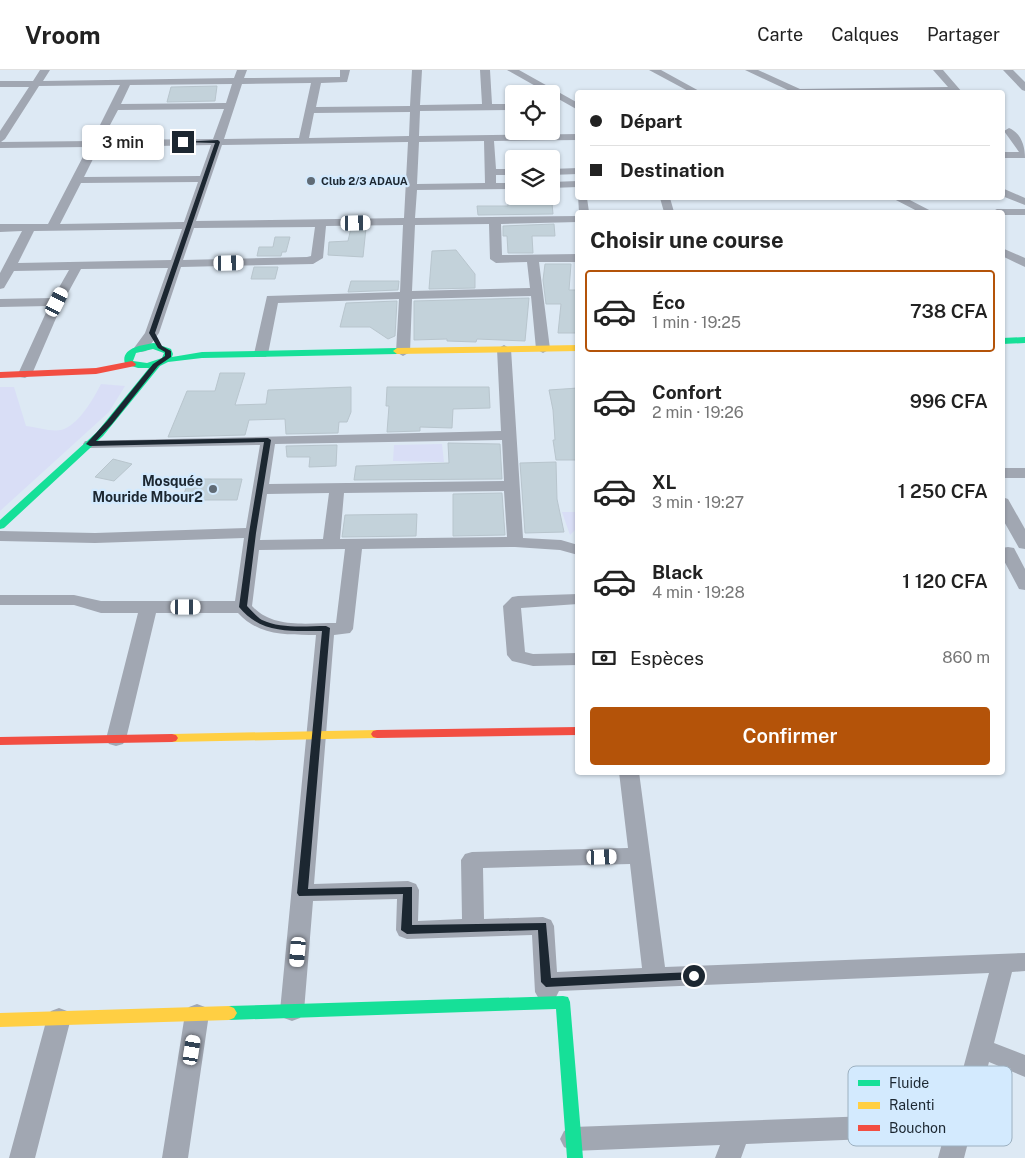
<!DOCTYPE html>
<html lang="fr">
<meta charset="utf-8">
<style>
body{margin:0;font-family:"Public Sans",sans-serif;background:#f2f2f2;color:#222;height:100vh;display:flex;flex-direction:column;font-size:19px;white-space:nowrap}
*{box-sizing:border-box;margin:0}
p{font-size:16px;color:#767676}
.icon{flex:none;width:28px;height:28px;fill:none;stroke:currentColor;stroke-width:2;stroke-linecap:round;stroke-linejoin:round}
.map{position:relative;flex:1;overflow:hidden}
.drawer{position:absolute;left:575px;top:140px;width:430px;height:565px;display:flex;flex-direction:column;background:#fff;border-radius:5px;box-shadow:0 1px 4px #0004}
.drawer>*{flex:none}
.guide{position:absolute;left:575px;top:20px;width:430px;height:110px;border-radius:5px;box-shadow:0 1px 4px #0004;display:grid;align-content:center;height:110px;padding:0 15px;background:#fff}
.controls{position:absolute;left:505px;top:15px;display:grid;gap:10px}
.controls a{display:grid;place-items:center;width:55px;height:55px;border-radius:5px;background:#fff;box-shadow:0 1px 4px #0004;font-size:25px}
.end{position:absolute;width:22px;height:22px;margin:-11px;border:6px solid #1c2731;background:#fff;box-shadow:0 0 0 2px #fff}
.from{border-radius:50%}
.bubble{position:absolute;height:35px;border-radius:5px;background:#fff;box-shadow:0 1px 4px #0004;font-size:16px;font-weight:600;line-height:35px;text-align:center}
.car{position:absolute;width:15px;height:30px;margin:-15px -8px;border-radius:6px;box-shadow:0 0 4px 1px #0007;background:linear-gradient(#fff 24%,#345 0 40%,#fff 0 76%,#345 0 86%,#fff 0)}
.guide b{display:flex;align-items:center;gap:18px;height:48px;font-size:19px}
.guide b+b{border-top:1px solid #e0e0e0}
.guide i{width:12px;height:12px;background:#222}
ul{padding:0;list-style:none}
li{display:flex;align-items:center;gap:15px;height:82px;margin:0 10px 8px;padding:0 5px;border:2px solid transparent;border-radius:5px}
li div{flex:1}
li b{display:block;font-size:19px}
li em{font-style:normal;font-weight:600}
li.current{border-color:#b45309}
li>.icon{width:45px;height:45px;stroke-width:1.5}
h2{padding:0 15px;font-size:22px;line-height:60px}
.pay{display:flex;align-items:center;gap:12px;height:55px;padding:0 15px;font-size:19px}
.pay p{margin-inline-start:auto}
.button{display:flex;gap:10px;margin-top:auto;padding:10px 15px}
.button a{flex:1;height:58px;border-radius:5px;background:#b45309;color:#fff;font-size:20px;font-weight:600;line-height:58px;text-align:center}
header{display:flex;align-items:center;gap:30px;box-sizing:border-box;height:70px;padding:0 25px;background:#fff;border-bottom:1px solid #e0e0e0}
header strong{font-size:24px}
nav{display:flex;gap:28px;margin-inline-start:auto;font-size:18px}
.map>svg:first-child{display:block}
</style>
<header>
<strong>Vroom</strong>
<nav><a>Carte</a><a>Calques</a><a>Partager</a></nav>
</header>
<div class="map">
<svg width="1025" height="1088" viewBox="0 0 1025 1088">
<rect width="100%" height="100%" fill="#dde9f4"/>
<path fill="#d9def6" d="M101,314L125,316L109,342L0,441V317H14L26,356C36,357 51,362 61,360C78,356 94,328 101,314Z
M442,374L444,392L393,391L394,375Z
M562,442H577V458L570,465Z"/>
<path fill="#c3d2da" stroke="#b8c5cd" d="M217,16L215,31L167,32L171,17Z
M508,126H524L525,133H552L553,144L478,145L477,136H508Z
M554,154L555,166H532L533,183H508L507,166H503V156Z
M351,158H366L363,187L328,185L329,172L348,171Z
M275,167H290L286,182H282L281,186H257L259,177H273Z
M456,180L475,204V218L429,219L432,181Z
M545,194H571L569,220H578V263H558L561,234H546L543,210Z
M254,197H278L275,209H251Z
M351,211H399L398,220L348,222Z
M529,228L525,271L477,269L476,272L447,271V269L414,270V231Z
M397,231L395,266L388,269L370,257H340L346,233Z
M220,303H245L235,335L266,334L268,320L351,317V342L347,352H339L338,363L286,364L285,349L249,350L245,365L168,367L187,321H215Z
M387,317H489L490,338L453,339L452,358L420,357V361L387,362L389,336H386Z
M578,318V390H556L553,370H555L553,340L549,320Z
M448,373L500,374L502,409L354,410L356,396L449,393Z
M337,375L336,396L309,397L310,387H287L286,376Z
M113,389L132,394L114,411L95,407Z
M556,392L557,429L564,462L525,463L520,393Z
M189,409H242L237,430H182Z
M502,423L505,465L453,466V424Z
M417,444L416,466L342,467L345,445Z"/>
<g fill="none" stroke-linecap="round" stroke-linejoin="round">
<path fill="#a1a7b2" fill-rule="evenodd" d="M40,0H50L43,11L234,8L237,0H247L244,8L340,7V0H350L347,12L321,13L316,37L410,36L412,0H422L420,35L482,34L480,0H490L492,34H514V40L420,41L419,66L578,64V70L494,71L496,99H514V105H496V113H514V119L417,120L415,148L578,146V152L501,154L502,185L578,184V192H539L550,279L543,283L536,279L531,226L412,229L410,282L403,286L396,282L399,229L278,233L268,284L266,287H256L254,284L267,226L400,222L403,155L326,156L323,188L313,194L181,197L159,263L146,281L141,282L134,278L145,263L168,198L81,199L63,232L32,304L25,308L20,307L18,304L49,236L0,237V229L53,228L69,200L14,201L4,218L0,219V203L22,161L0,162V154H48L88,77L0,78V61L29,17H0V11H33ZM311,13L299,68L224,69L242,14ZM232,14L226,33L121,34L130,15ZM120,15L92,71L1,72L5,69L39,16ZM224,39L213,69L102,70L118,40ZM410,42L409,66L309,68L314,43ZM484,71L485,113L417,114L419,72ZM408,72L404,148L196,151L222,75ZM211,75L200,106L84,107L99,77ZM198,112L184,152L60,154L81,113ZM489,154L490,189L496,193L527,192L530,218L412,221L415,155ZM315,157L311,186L307,187L183,190L194,158ZM182,159L171,190L18,193L34,161Z
M507,0H519L578,33V40Z
M649,0H661L701,22H690Z
M745,0H758L800,19L948,17L933,0H943L962,22H792Z
M1003,0H1013L1025,12V21L1022,20Z
M1009,58C1021,63 1025,76 1025,88H1002V82H1019L1004,61Z
M578,98V104L551,105V99Z
M578,111V117L551,118V112Z
M1002,118L1025,128V135L1002,126Z
M578,126L587,128L589,142H579Z
M660,128H670L674,142H664Z
M892,128H906L933,142H919Z
M997,139H1025V145H1002V142H991Z
M1002,178L1025,188V197L1002,186Z
M504,275L511,279L523,468L561,470L578,475V485L560,480L515,477L362,479L353,559L350,563L334,565L314,814L408,811L416,814L419,820L418,851L462,849L461,790L465,784L472,782L628,778L619,702H639L665,897L1025,883V901L1012,902L994,973L1025,985V1007L989,992L964,1088H938L944,1066L746,1074L741,1088H715L720,1075L573,1081L564,1077L560,1069L564,1061L573,1057L951,1043L989,903L559,921L555,929L547,932L539,929L535,922L532,865L407,869L399,866L396,860L397,829L313,831L304,941L300,948L292,951L284,948L280,941L316,565C287,565 259,566 238,543H156L126,669L123,674L116,676L109,674L106,669L138,543H101L74,535H0V525H74L101,531H235L244,468L95,473L0,471V461L95,463L246,458L260,375L90,378L85,377L83,374L85,371L501,361L497,279ZM502,370L504,411L269,414L275,374ZM504,421L507,467L340,469L344,423ZM329,423L323,469L260,470L267,424ZM345,479L336,553C307,553 273,559 252,536L259,480ZM630,794L642,898L557,902L554,856L551,850L543,847L484,849L483,798Z
M1002,398H1025V408H1002Z
M1002,427L1008,429L1025,459V479L1019,478L1002,448Z
M1008,477L1014,478L1025,499V520L1019,519L1002,487V478Z
M578,524V534L521,538L525,582L533,584L578,583V595L533,596L512,591L507,585L503,536L512,527L518,526Z
M197,934L205,937L209,944L188,1088H162L185,944L189,937Z
M59,938L67,941L71,948L35,1088H9L47,948L51,941Z"/>
<path fill="#16e098" fill-rule="evenodd" d="M1025,267V273L1002,274V268Z
M154,273L171,279L173,284L172,287L202,282L397,278L401,281L397,284L202,288L168,292L160,296L103,366L4,458L0,459V450L97,362L149,298H138L125,294C120,278 142,275 154,273ZM153,279L164,283L162,288L147,293L133,291L136,283Z
M563,926L568,927L570,932L583,1088H567L556,939L229,950L224,948L221,943L224,938L229,936Z"/>
<path fill="#ffcf43" fill-rule="evenodd" d="M578,275V281L397,284L393,281L397,278Z
M377,660L381,661L383,664L381,667L377,668L172,672L168,671L166,668L168,665L172,664Z
M229,936L234,938L237,943L234,948L229,950L0,957V943Z"/>
<path fill="#f24e42" fill-rule="evenodd" d="M132,291L136,294L135,296L96,304L0,308V302L96,298Z
M578,657V665L377,668L373,667L371,664L373,661L377,660Z
M172,664L176,665L178,668L176,671L172,672L0,675V667Z"/>
</g>
<path fill="#1c2731" d="M218,70L220,72L155,263L162,276L171,281V287L158,296L112,354L96,371L268,368L271,370L256,463L247,536C252,541 257,547 262,550C281,559 306,556 326,556L330,558L308,819L412,817V855L546,853L551,908L694,902L699,906L698,909L546,917L541,912L538,860L407,864L401,860L403,824L299,826L297,823L322,561C290,561 261,564 239,537L249,463L264,372L90,376L86,374L107,351L153,294L165,286V282L158,278L149,263L215,73L180,72Z"/>
<g fill="#606b75" stroke="#d3eafe" stroke-width="2">
<circle cx="311" cy="111" r="5"/>
<circle cx="213" cy="419" r="5"/>
</g>
<g text-anchor="middle" stroke-width="4.5" stroke-linejoin="round" paint-order="stroke">
<g font-size="11" font-weight="bold" fill="#1c2731" stroke="#d3eafe" text-anchor="start">
<text x="321" y="115">Club 2/3 ADAUA</text>
</g>
<g font-size="14" font-weight="bold" fill="#1c2731" stroke="#d3eafe" text-anchor="end">
<text x="203" y="416">Mosquée<tspan x="203" dy="16">Mouride Mbour2</tspan></text>
</g>
</g>
<rect x="848" y="996" width="164" height="80" rx="8" fill="#d3eafe" stroke="#9cb0c0" stroke-width="1"/>
<rect x="858" y="1010" width="22" height="6" fill="#16e098"/>
<rect x="858" y="1032" width="22" height="7" fill="#ffcf43"/>
<rect x="858" y="1055" width="22" height="6" fill="#f24e42"/>
<g font-size="14" fill="#1c2731">
<text x="889" y="1018">Fluide</text>
<text x="889" y="1040">Ralenti</text>
<text x="889" y="1063">Bouchon</text>
</g>
</svg>
<div class="controls">
<a><svg class="icon" aria-label="locate" viewBox="0 0 24 24"><circle cx="12" cy="12" r="6"/><path d="M12 2v4M12 18v4M2 12h4M18 12h4"/></svg></a>
<a><svg class="icon" aria-label="layers" viewBox="0 0 24 24"><path d="M12 4l9 5-9 5-9-5zM3 14l9 5 9-5"/></svg></a>
</div>
<i class="end from" style="left:694px;top:906px"></i>
<i class="end" style="left:183px;top:72px"></i>
<div class="bubble" style="left:82px;top:55px;width:82px">3 min</div>
<i class="car" style="left:356px;top:153px;rotate:89deg"></i>
<i class="car" style="left:229px;top:193px;rotate:89deg"></i>
<i class="car" style="left:57px;top:232px;rotate:27deg"></i>
<i class="car" style="left:186px;top:537px;rotate:90deg"></i>
<i class="car" style="left:602px;top:787px;rotate:88deg"></i>
<i class="car" style="left:298px;top:882px;rotate:185deg"></i>
<i class="car" style="left:192px;top:980px;rotate:9deg"></i>
<div class="guide">
<b><i class="from"></i>Départ</b>
<b><i></i>Destination</b>
</div>
<section class="drawer">
<h2>Choisir une course</h2>
<ul>
<li class="current"><svg class="icon" aria-label="car" viewBox="0 0 24 24"><path d="M5 17H2v-5l4-1 3-4h7l3 4 3 1v5h-3M9 17h6M6 11h13"/><circle cx="7" cy="17" r="2"/><circle cx="17" cy="17" r="2"/></svg><div><b>Éco</b><p>1 min · 19:25</p></div><em>738 CFA</em></li>
<li><svg class="icon" aria-label="car" viewBox="0 0 24 24"><path d="M5 17H2v-5l4-1 3-4h7l3 4 3 1v5h-3M9 17h6M6 11h13"/><circle cx="7" cy="17" r="2"/><circle cx="17" cy="17" r="2"/></svg><div><b>Confort</b><p>2 min · 19:26</p></div><em>996 CFA</em></li>
<li><svg class="icon" aria-label="car" viewBox="0 0 24 24"><path d="M5 17H2v-5l4-1 3-4h7l3 4 3 1v5h-3M9 17h6M6 11h13"/><circle cx="7" cy="17" r="2"/><circle cx="17" cy="17" r="2"/></svg><div><b>XL</b><p>3 min · 19:27</p></div><em>1 250 CFA</em></li>
<li><svg class="icon" aria-label="car" viewBox="0 0 24 24"><path d="M5 17H2v-5l4-1 3-4h7l3 4 3 1v5h-3M9 17h6M6 11h13"/><circle cx="7" cy="17" r="2"/><circle cx="17" cy="17" r="2"/></svg><div><b>Black</b><p>4 min · 19:28</p></div><em>1 120 CFA</em></li>
</ul>
<div class="pay"><svg class="icon" aria-label="cash" viewBox="0 0 24 24"><path d="M3 7h18v10H3z"/><circle cx="12" cy="12" r="2"/></svg>Espèces<p>860 m</p></div>
<div class="button"><a>Confirmer</a></div>
</section>
</div>
